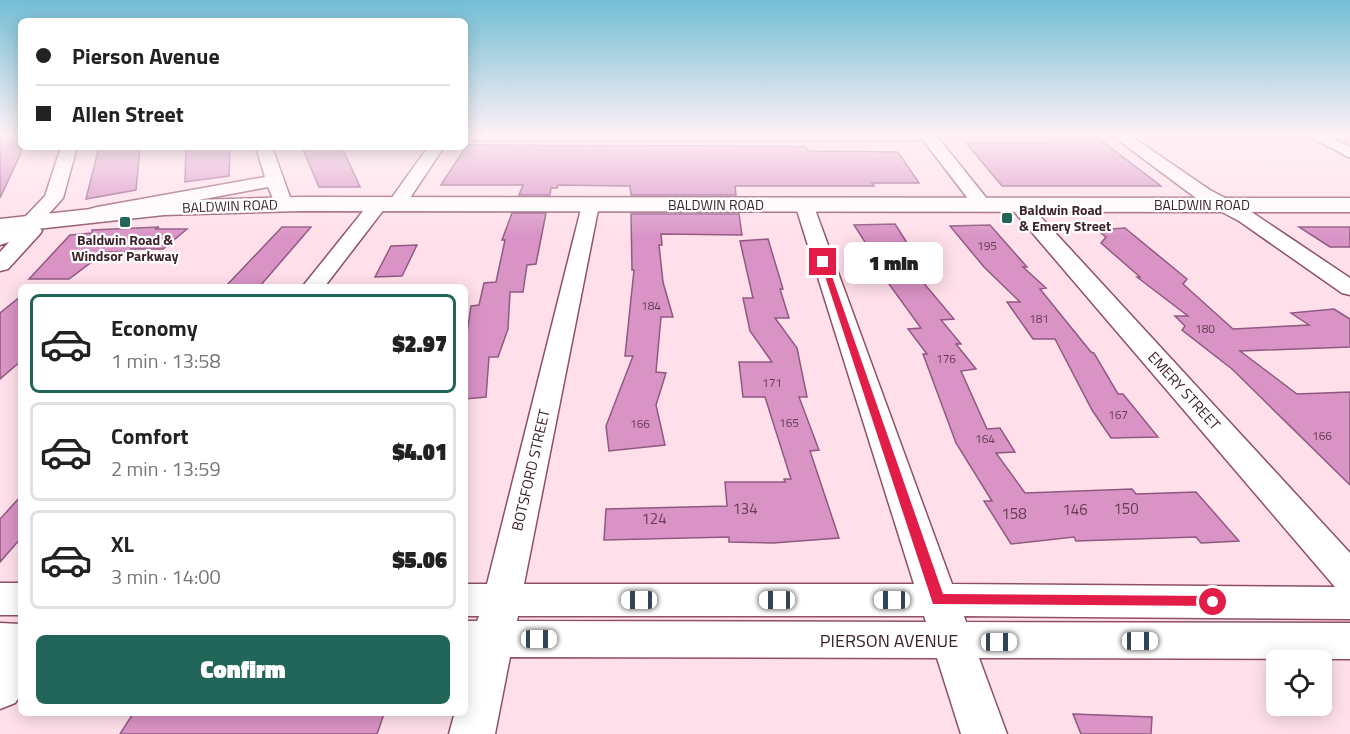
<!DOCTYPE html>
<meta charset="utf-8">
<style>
body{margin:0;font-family:"Titillium Web",sans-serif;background:#f6f6f6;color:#222;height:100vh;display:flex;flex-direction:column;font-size:22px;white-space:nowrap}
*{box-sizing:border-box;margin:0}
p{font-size:20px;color:#767676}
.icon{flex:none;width:33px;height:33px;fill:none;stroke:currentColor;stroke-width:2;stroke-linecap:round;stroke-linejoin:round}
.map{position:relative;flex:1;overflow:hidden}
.side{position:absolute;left:18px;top:284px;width:450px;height:432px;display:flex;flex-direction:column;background:#fff;border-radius:9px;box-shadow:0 3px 15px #0003}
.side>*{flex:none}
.top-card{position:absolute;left:18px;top:18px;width:450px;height:132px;border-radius:9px;box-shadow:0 3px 15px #0003;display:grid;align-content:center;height:132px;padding:0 18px;background:#fff}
.fabs{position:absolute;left:1266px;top:650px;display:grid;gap:12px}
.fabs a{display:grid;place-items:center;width:66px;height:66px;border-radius:9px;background:#fff;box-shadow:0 3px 15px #0003;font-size:30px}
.end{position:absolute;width:27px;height:27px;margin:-14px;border:8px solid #e11d48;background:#fff;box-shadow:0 0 0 3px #fff}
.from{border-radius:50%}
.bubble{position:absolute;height:42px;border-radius:9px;background:#fff;box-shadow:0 3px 15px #0003;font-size:20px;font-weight:800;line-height:42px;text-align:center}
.car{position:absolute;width:18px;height:36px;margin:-18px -9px;border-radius:8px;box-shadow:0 0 4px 2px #0007;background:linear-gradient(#fff 24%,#345 0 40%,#fff 0 76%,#345 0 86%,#fff 0)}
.top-card b{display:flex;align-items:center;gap:21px;height:57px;font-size:22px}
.top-card b+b{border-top:2px solid #e0e0e0}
.top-card i{width:15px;height:15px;background:#222}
ul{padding:10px 0 0;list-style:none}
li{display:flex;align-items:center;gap:18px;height:99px;margin:0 12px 9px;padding:0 6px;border:3px solid #e0e0e0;border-radius:9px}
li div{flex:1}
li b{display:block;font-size:22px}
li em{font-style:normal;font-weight:800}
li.on{border-color:#226659}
li>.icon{width:54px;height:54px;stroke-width:1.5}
.button{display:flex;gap:12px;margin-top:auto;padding:12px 18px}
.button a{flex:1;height:69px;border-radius:9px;background:#226659;color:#fff;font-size:24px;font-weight:800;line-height:69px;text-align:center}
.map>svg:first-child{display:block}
</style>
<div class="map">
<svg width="1350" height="734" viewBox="0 0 1350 734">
<rect width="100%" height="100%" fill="#ffe0ea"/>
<path fill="#d993c5" stroke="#905981" stroke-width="1.5" d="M21,134V153L0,198V137Z
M1043,135H1094L1161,186H1002L966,143L1050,142Z
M467,145L780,146L806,147L808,151L898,152L919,183H872L874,186H735L736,195H631L630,186L558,185L557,188H551L550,195H519L523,185H441Z
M99,147H140L136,190L86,199Z
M186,147H230L229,176L185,182Z
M302,147H342L360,187H319Z
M512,213H546L536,264L527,265L523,292H510L508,329L498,357H489L486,397L465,399V347L471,306L479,305L484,283L496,282L505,240H502Z
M631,214H739L742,235L661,234L662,245H659L663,282L673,317H661L656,372L666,373L656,405L665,445L609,451L606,426L633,356H625L634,270H632Z
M895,224L923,268H911L954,319L941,320L961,344H956L976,369L961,371L987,429L1000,428L1015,452L996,453L1025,493L1132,489L1136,494L1196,492L1239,541L1201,543L1196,537L1076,541L1074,537L1011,544L984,501H992L956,443L923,354H927L908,329L921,328L873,262H878L854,225Z
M990,225L1027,267H1023L1046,288L1040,289L1091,352L1094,353L1118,394H1123L1158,437L1111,438L1092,410L1055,339H1033L1007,302H1020L984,267L950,226Z
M159,227L155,229H187L163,249H131L127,252H105L69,279H29L70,235L92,233V230Z
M282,227H311L260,286H226Z
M1299,227H1350V247H1330Z
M1125,228L1187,279L1183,284L1233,329L1309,325L1291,313L1334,309L1350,319V347L1240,351L1297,394L1350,392V485L1232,369L1182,330L1185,326L1175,316H1188L1137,277H1140L1101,243L1106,237L1097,230Z
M768,239L783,289H780L789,318H775L797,348L807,397H799L819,450L810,451L839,538L773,543L729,542V537L604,540L606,509L727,506L725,482H785L784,479H791L765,397H743L739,362H772L750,331L743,298H753L740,241Z
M417,245L402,276L375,277L391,246Z
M21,296V361L0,379V313Z
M21,496V538L0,562V519Z
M134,712H330L384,714L377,734H120Z
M1073,714L1152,717L1151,734H1081Z"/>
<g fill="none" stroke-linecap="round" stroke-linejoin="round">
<defs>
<path id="minor" d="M465,134H935L992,205L990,209H976L923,140H465Z
M1110,134H1128L1210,190L1253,213L1350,278V295L1342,293L1239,221L1196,198Z
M1305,134H1325L1350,147V158Z
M61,147H77L63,198L38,226L42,231L39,235L8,269L0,271V252L9,242L0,245V231L24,218L45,196Z
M256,147H272L290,197L288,201H274L268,187L97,219L90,217L87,213L90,209L97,207L265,177Z
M428,147H444L404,207L397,209L388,204L325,286H303L372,200L379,198L388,203Z
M804,198L811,200L813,204L952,584L1335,587L1012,209L1010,205L1012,201H1026L1350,553V619L964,616L966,622L1350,623V659L979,658L1007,734H961L937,658L510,657L495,734H449L455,712H465V671L468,657H465V621H477L479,616H465V584H487L583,201H597L599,205L524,584H914L795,204L797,200ZM518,616H924L926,622L517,621Z
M0,583H21V615H0Z
M0,623L21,624V695L15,703L0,709Z"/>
<path id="secondary" d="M301,197L1350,198V212L301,211L164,215L0,233V219L164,201Z"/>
</defs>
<use href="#minor" stroke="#8f4f66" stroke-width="3"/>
<use href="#secondary" stroke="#8f4f66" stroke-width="3"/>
<use href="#minor" fill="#fff" fill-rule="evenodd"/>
<use href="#secondary" fill="#fff" fill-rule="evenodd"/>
</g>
<linearGradient id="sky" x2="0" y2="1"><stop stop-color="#72bed4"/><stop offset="0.57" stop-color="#fff1f6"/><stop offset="1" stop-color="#fff1f6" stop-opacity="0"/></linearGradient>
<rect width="1350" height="237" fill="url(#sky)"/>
<path fill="#e11d48" d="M820,261L827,262L943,594L1213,596L1218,598L1220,602L1218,606L933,604Z"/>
<g fill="#226659" stroke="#fff" stroke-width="2">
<rect x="1001" y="212" width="12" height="12" rx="3"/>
<rect x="119" y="216" width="12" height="12" rx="3"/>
</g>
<g text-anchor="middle" stroke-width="4.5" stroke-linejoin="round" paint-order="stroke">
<g font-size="12" fill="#653e52">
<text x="987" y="250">195</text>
<text x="651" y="310">184</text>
<text x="1039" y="323">181</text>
<text x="1205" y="333">180</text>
<text x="946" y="363">176</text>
<text x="772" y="387">171</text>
<text x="1118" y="419">167</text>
<text x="789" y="427">165</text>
<text x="640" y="428">166</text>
<text x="1322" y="440">166</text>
<text x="985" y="443">164</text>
</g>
<g font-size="14" fill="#3e222c" stroke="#fff">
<text x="716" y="210">BALDWIN ROAD</text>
<text x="1202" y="210">BALDWIN ROAD</text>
<text transform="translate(230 206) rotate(-2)" y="5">BALDWIN ROAD</text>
</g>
<g font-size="14" font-weight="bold" fill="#3e222c" stroke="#fff" text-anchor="start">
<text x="1019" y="215">Baldwin Road<tspan x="1019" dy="16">&amp; Emery Street</tspan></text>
<text x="125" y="245" text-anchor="middle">Baldwin Road &amp;<tspan x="125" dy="16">Windsor Parkway</tspan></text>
</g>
<g font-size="15" fill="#3e222c" stroke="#fff">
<text transform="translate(1184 391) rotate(48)" y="5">EMERY STREET</text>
<text transform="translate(531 470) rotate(-77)" y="5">BOTSFORD STREET</text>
</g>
<g font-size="15" fill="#653e52">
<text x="745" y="514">134</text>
<text x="1126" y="514">150</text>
<text x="1075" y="515">146</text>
<text x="1014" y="519">158</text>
<text x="654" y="524">124</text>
</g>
<g font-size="18" fill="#3e222c" stroke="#fff">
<text x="889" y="647">PIERSON AVENUE</text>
</g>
</g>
</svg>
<div class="fabs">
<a><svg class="icon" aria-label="locate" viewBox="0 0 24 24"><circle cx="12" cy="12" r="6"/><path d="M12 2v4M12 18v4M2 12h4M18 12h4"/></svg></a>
</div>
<i class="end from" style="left:1213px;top:602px"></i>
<i class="end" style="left:823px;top:262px"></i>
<div class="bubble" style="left:844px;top:242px;width:99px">1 min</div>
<i class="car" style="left:639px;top:600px;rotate:270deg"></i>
<i class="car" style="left:777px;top:600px;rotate:270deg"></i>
<i class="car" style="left:892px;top:600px;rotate:270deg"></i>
<i class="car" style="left:539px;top:639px;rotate:90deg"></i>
<i class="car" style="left:1140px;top:641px;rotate:90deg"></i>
<i class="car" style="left:999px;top:642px;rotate:90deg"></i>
<div class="top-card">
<b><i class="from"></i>Pierson Avenue</b>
<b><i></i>Allen Street</b>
</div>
<section class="side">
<ul>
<li class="on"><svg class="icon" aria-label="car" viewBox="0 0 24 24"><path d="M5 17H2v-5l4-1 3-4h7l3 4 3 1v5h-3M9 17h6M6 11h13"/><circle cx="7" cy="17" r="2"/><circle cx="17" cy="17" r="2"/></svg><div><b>Economy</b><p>1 min · 13:58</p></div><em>$2.97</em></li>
<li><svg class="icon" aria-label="car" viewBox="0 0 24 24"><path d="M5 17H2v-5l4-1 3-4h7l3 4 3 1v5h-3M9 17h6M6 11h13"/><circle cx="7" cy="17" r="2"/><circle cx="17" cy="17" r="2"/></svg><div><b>Comfort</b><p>2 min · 13:59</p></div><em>$4.01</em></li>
<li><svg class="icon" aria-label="car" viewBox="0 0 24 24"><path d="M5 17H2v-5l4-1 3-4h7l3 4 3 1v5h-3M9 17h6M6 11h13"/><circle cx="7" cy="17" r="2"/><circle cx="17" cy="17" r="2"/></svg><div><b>XL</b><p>3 min · 14:00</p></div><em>$5.06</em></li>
</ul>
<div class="button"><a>Confirm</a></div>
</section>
</div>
